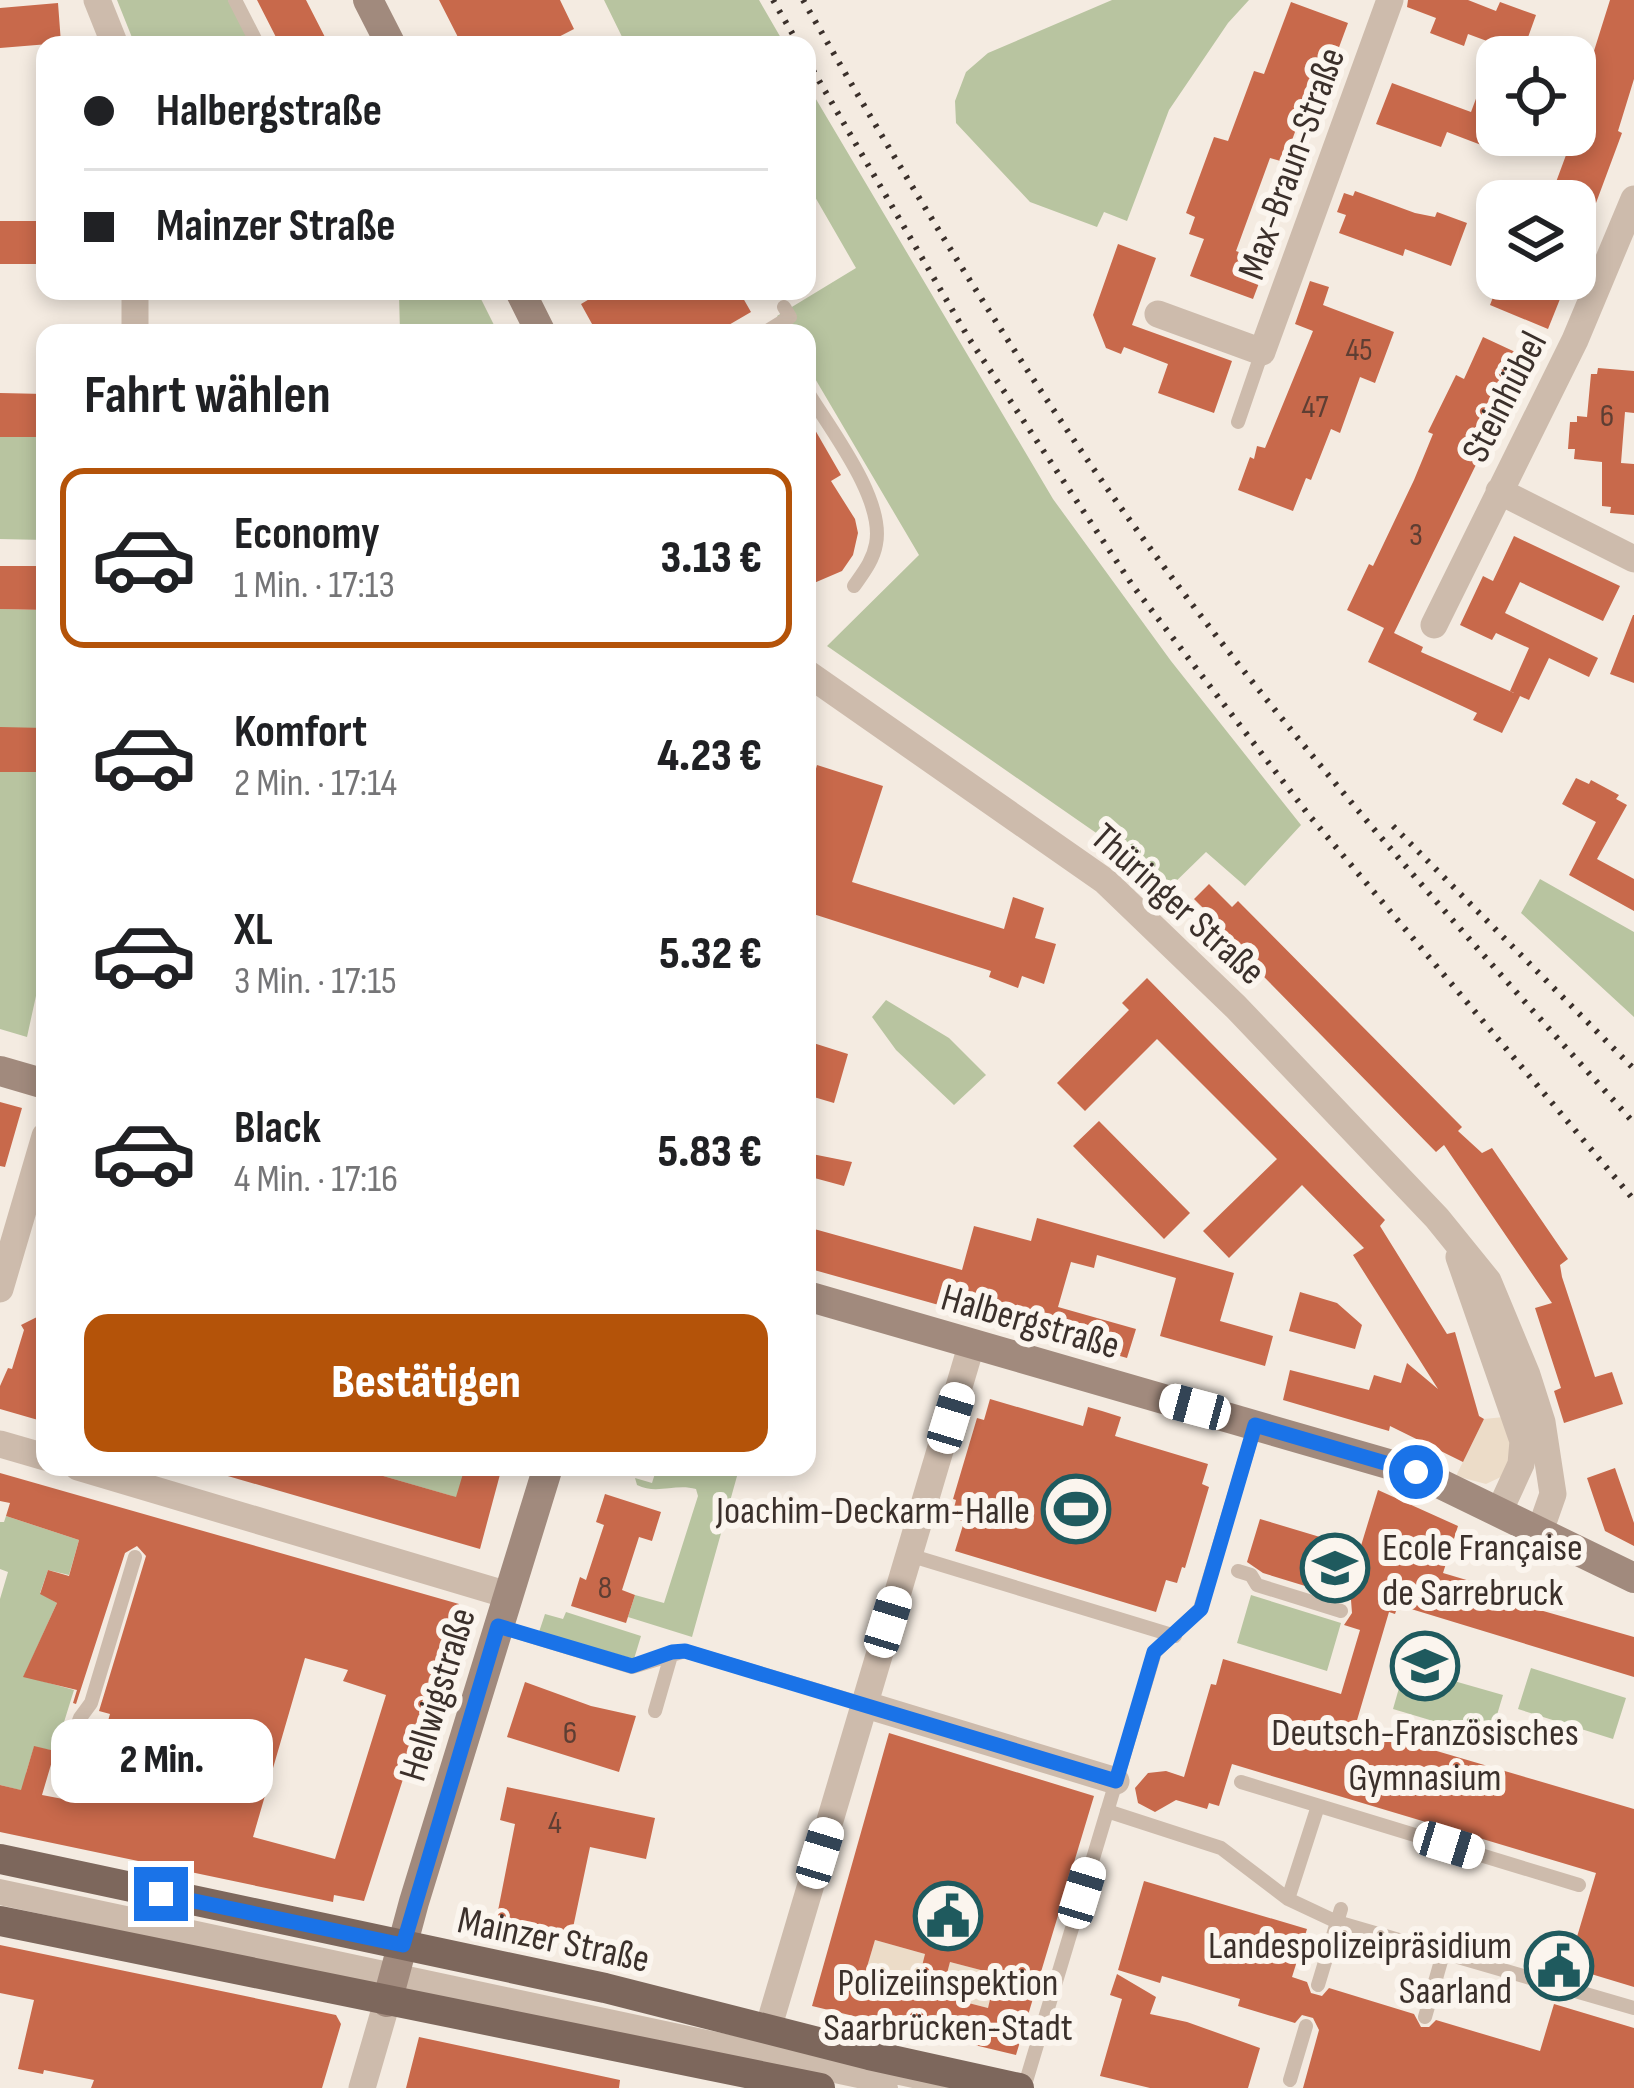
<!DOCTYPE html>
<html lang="de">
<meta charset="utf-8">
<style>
body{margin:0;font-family:"Sofia Sans Condensed",sans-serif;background:#f6f6f6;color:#202124;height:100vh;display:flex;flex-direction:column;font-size:45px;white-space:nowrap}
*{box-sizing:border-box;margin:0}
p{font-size:39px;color:#757577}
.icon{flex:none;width:66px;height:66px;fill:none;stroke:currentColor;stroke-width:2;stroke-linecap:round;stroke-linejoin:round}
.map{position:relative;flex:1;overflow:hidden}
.details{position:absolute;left:36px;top:324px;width:780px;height:1152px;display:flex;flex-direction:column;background:#fff;border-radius:24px;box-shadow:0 6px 18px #0003}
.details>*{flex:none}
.top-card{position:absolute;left:36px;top:36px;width:780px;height:264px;border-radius:24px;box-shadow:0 6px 18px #0003;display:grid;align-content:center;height:264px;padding:0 48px;background:#fff}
.buttons{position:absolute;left:1476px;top:36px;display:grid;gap:24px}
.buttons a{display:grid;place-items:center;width:120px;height:120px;border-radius:24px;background:#fff;box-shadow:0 6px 18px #0003;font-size:60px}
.end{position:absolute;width:54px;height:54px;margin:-27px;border:15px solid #1a73e8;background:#fff;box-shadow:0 0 0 6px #fff}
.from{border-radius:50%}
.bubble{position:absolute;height:84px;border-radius:24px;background:#fff;box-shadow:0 6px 18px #0003;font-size:39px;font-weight:800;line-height:84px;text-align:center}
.car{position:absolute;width:36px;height:72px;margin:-36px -18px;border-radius:15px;box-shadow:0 0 9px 3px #0007;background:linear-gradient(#fff 24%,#345 0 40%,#fff 0 76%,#345 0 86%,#fff 0)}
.top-card b{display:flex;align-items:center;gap:42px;height:114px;font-size:45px}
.top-card b+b{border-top:3px solid #e0e0e0}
.top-card i{width:30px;height:30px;background:#202124}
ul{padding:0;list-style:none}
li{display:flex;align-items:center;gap:36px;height:180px;margin:0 24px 18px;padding:0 24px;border:6px solid transparent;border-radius:24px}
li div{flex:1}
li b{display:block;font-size:45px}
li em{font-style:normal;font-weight:800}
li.selected{border-color:#b45309}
li>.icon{width:108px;height:108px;stroke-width:1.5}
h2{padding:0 48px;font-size:54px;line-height:144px}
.action{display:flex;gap:24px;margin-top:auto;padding:24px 48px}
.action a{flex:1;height:138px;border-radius:24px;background:#b45309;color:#fff;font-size:48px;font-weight:800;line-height:138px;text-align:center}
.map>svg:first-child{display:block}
</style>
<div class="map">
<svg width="1634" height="2088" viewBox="0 0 1634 2088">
<rect width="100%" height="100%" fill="#f4ebe1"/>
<path fill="#b8c4a0" d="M117,0H228L251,45H135Z
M604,0H759L785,45H626Z
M1112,0H1249L1228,23L1169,110L1127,221L1104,212L1097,227L1030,202L956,123L955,101L966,72L988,53Z
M807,84L1053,499L1171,661L1301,825L1245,886L1206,852L1166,891L1115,846L827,646L919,555L807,365V333H788L777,316L856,268L807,183Z
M238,291H477L495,327L482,333H400L399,294Z
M0,437H45V540L0,539Z
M0,609L45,610V955L27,1037L0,1029Z
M1540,879L1634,932V1017L1521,913Z
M886,1000L949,1038L986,1075L954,1105L896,1050L872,1017Z
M352,1467H465V1506L452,1496Z
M657,1467L739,1469L692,1637L628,1617L635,1595L664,1603L698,1496L696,1489C675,1483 657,1495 637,1485L635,1478L652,1483Z
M6,1516L79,1540L69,1575L48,1570L40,1593L57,1603L24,1676L74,1690L55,1751L34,1747L26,1773L28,1792L0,1785V1599L8,1572L0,1569V1522H4Z
M1251,1595L1341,1623L1327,1671L1237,1643Z
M566,1612L641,1636L634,1659L539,1632L545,1614L563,1619Z
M1405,1667L1503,1695L1490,1738L1393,1709Z
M1531,1668L1626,1698L1613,1739L1518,1709Z"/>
<path fill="#ecdcc8" d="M1504,1417L1512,1447L1505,1475L1486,1484L1456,1476L1484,1419Z
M875,1940L925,1954L916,1990L864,1977Z
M950,1962L996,1974L988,2008L941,1996Z"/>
<path fill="#c8694b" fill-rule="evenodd" d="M257,0H306L329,45H280Z
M439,0H560L574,29L543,45H462Z
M1408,0H1468L1496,11L1500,2L1536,15L1522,54L1468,34L1464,46L1430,33L1436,18L1407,7Z
M1610,0H1634V79L1618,131L1622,133L1596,203L1580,197L1578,201H1549L1569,147L1574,150L1589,109L1577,105Z
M1291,2L1348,23L1321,96L1310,91L1284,162L1270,158L1236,251L1267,262L1253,299L1190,276L1204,239L1189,234L1195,217L1186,213L1214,137L1228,141L1254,71L1264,74Z
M58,3L61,43L0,48V8Z
M1392,83L1471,112L1477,96L1497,103V151L1447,132L1441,147L1376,124Z
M1355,191L1415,213L1435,217L1437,212L1467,223L1451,266L1405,249L1403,256L1339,233L1346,215L1337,212L1344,193L1353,196Z
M0,221H45V264H0Z
M1118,244L1156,258L1132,325L1232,361L1214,413L1158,393L1168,364L1124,347L1121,354L1106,348L1093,315Z
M1500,279H1568L1548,329L1490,305Z
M1310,281L1329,287L1323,305L1394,332L1375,383L1360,377L1340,433L1331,429L1311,480L1306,478L1293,511L1238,490L1250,457L1254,459L1257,446L1265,448L1313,331L1295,324Z
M603,291H739L751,312L715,333H597L581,304Z
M1483,337L1528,358L1394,633L1423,647L1421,652L1514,693L1510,691L1529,648L1496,633L1492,640L1460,625L1483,576L1493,581L1514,536L1620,586L1603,621L1520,582L1505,613L1598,658L1589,677L1549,658L1529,700L1520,696L1502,733L1473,720L1477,713L1368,662L1384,628L1347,610L1369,564L1373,566L1414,480L1433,434L1428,432L1456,375L1464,379Z
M1598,368L1634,371V413L1625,412L1621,463L1634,464V515L1610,513L1611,507L1602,506V462L1574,459L1575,449H1568L1570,422H1577V416L1587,417L1591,374H1597Z
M0,393L45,394V437H0Z
M807,416L841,475L831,481L855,519L858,533L853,555L842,571L807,586Z
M0,566H45V610L0,609Z
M1633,615H1634V683L1610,674Z
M0,727L45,728V772H0Z
M817,765L883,786L852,882L1004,929L1013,897L1044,908L1035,938L1056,944L1044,984L1022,976L1018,988L989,977L991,971L807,912V801Z
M1576,778L1589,784L1591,780L1619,795L1616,799L1627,805L1597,859L1634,879V911L1569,875L1596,822L1562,804Z
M1209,884L1232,907L1238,901L1462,1127L1458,1131L1482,1153L1492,1148L1568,1259L1560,1265L1562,1277L1595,1377L1612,1372L1623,1404L1564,1423L1554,1391L1561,1388L1535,1308L1552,1303L1444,1145L1436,1152L1213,925L1217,922L1194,899Z
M1147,978L1385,1220L1380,1226L1447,1334L1455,1332L1479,1416L1484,1419L1463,1462L1390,1426L1389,1431L1283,1400L1290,1370L1369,1390L1374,1375L1401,1383L1407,1363L1438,1389L1353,1255L1364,1248L1302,1185L1229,1258L1203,1231L1277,1159L1157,1039L1085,1111L1057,1083L1129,1010L1122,1003Z
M807,1041L848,1054L834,1103L807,1095Z
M0,1102L22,1108L5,1167L0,1166Z
M1099,1121L1190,1213L1164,1239L1073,1146Z
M807,1153L852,1162L844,1186L807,1176Z
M1037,1218L1234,1273L1220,1321L1273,1336L1265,1366L1160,1336L1176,1278L1097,1255L1094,1268L1071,1262L1058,1307L1136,1329L1127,1358L807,1268V1227L962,1270L974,1226L1031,1241Z
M1300,1292L1337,1303L1362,1325L1355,1349L1289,1331Z
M45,1313V1422L0,1409V1386L8,1368L12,1369L24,1330L21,1325Z
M990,1399L1083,1426L1088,1407L1102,1411L1121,1417L1115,1436L1208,1464L1202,1484L1209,1487L1185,1568L1182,1567L1177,1583L1166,1580L1156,1612L955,1551L964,1522L952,1516L956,1500L953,1499L977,1418L984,1420Z
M215,1467H352L456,1497L465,1467H502L480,1549L214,1472Z
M1615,1468L1634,1523V1546L1605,1531L1587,1478Z
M0,1473L459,1604L364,1901L334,1895L333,1902L0,1832V1785L21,1790L34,1746L55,1751L42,1795L84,1803L110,1714L99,1711L146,1556L137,1546L125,1553L76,1704L73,1703L77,1690L23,1677L57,1603L40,1594L48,1570L69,1576L79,1540L6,1516L10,1503L0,1501ZM305,1658L348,1670L343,1681L386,1695L335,1859L253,1837Z
M1378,1490L1458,1526L1443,1573L1480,1584L1477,1592L1634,1637V1677L1398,1605L1395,1614L1389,1612L1355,1727L1634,1809V1987L1568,1967L1596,1873L1232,1764L1219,1806L1209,1803L1207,1809L1176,1800L1155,1812L1138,1803L1135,1788L1148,1773L1166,1771L1184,1777L1211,1684L1216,1685L1223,1659L1341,1694L1360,1630L1344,1625L1352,1613L1351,1600L1263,1573L1247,1562L1260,1519L1360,1549Z
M605,1494L661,1512L652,1541L639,1537L622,1590L635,1595L626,1623L571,1606L580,1577L586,1580L604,1525L596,1522Z
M525,1682L591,1706L636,1716L619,1772L507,1737Z
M889,1733L1094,1796L1016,2055L812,2006ZM875,1940L925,1954L916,1990L864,1977ZM950,1962L996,1974L988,2008L941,1996Z
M507,1787L655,1818L646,1859L590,1847L570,1942L495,1926L515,1824L500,1820Z
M1144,1881L1307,1929L1292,1977L1307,1982L1311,1993L1322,1996L1329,1988L1414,2014L1421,2027H1429L1436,2020L1540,2051L1554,2004L1634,2028V2088H1303L1319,2030L1313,2018L1302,2015L1295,2023L1238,2006L1240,1999L1162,1976L1160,1983L1118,1970Z
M0,1945L336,2015L341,2024L322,2088H91L94,2080L44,2070L43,2074L18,2069L34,2000L0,1993Z
M1117,1974L1156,1997L1150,2014L1187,2022L1260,2048L1248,2088H1150L1100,2076L1122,1999L1110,1995Z
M419,2037L620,2080L619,2088H406Z"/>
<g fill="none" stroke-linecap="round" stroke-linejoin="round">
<path stroke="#cdbbac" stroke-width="14" d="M235,0L258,45
M764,333L790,317L784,307
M807,391C830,429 885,499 876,544C873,561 863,573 854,586
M1238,422L1262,352
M909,1555L1175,1636
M1238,1571L1251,1575L1257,1585L1341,1611
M498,1626L632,1667L685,1651L863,1704
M655,1711L672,1652
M60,1770L80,1718L91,1703L135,1557
M1241,1782L1579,1885
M1107,1811L1221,1848L1288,1899L1337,1922L1634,2008
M0,1886L946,2088
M0,1898L891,2088
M1288,1899L1318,1806
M1318,1985L1341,1909
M1425,2017L1443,1954
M1290,2080L1306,2026
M1024,2088L1155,1652L1200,1609L1255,1426"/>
<path stroke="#cdbbac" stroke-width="27" d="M97,0L115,45
M1158,314L1262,352L1390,0
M135,333V291
M1499,491L1634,559
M1434,625L1575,340L1634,199
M807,673L1105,881L1236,1007L1437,1218L1488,1281L1527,1375L1542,1422L1553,1494L1540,1531
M1459,1257L1523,1441L1521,1464L1499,1512
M0,1289L45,1136
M0,1444L45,1457
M78,1467L508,1595
M863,1704L1116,1781
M768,2029L972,1343
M362,2088L387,2002"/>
<path stroke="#a18a7d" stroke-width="30" d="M368,0L391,45
M520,291L541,333
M0,1071L45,1084
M807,1296L1416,1472L1634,1578
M387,2002L414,1902L548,1467"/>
<path stroke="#7d675c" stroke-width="30" d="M0,1859L605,1988L869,2055L1019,2088
M0,1921L820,2088"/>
<path stroke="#3b302b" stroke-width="6" stroke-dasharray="3 9" stroke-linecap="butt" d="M773,0L799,45
M803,0C895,161 990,319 1095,471C1256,703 1445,914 1634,1123
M807,60L968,337L1133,586L1308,814L1634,1200
M1393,826L1634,1069"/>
</g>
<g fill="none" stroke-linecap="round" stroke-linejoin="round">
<path stroke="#1a73e8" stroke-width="15" d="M161,1894L403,1945L498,1626L632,1666L672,1652L685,1651L1116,1781L1154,1652L1201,1609L1255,1425L1416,1472"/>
</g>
<defs>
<symbol id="stadium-ring" viewBox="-11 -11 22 22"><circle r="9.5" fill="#fbf5ee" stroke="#1f5a5e" stroke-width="1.5"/><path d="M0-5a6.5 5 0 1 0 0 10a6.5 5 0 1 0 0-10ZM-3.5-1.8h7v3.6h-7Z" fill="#1f5a5e"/></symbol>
<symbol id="school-ring" viewBox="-11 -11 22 22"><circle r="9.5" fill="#fbf5ee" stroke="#1f5a5e" stroke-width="1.5"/><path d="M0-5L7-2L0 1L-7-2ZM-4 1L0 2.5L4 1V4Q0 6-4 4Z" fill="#1f5a5e"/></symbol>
<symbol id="civic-ring" viewBox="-11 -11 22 22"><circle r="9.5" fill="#fbf5ee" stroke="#1f5a5e" stroke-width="1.5"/><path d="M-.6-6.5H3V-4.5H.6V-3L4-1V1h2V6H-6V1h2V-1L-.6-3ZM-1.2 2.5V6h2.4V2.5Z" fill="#1f5a5e"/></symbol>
</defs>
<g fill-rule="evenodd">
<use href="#stadium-ring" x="1038" y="1471" width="76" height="76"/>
<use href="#school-ring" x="1297" y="1530" width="76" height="76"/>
<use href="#school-ring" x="1387" y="1628" width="76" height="76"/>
<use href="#civic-ring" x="910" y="1878" width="76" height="76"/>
<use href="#civic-ring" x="1521" y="1928" width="76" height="76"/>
</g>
<g text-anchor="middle" stroke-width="12" stroke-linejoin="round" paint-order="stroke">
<g font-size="33" fill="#5e3e33">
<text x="1359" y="360">45</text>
<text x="1315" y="417">47</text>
<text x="1607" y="426">6</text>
<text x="1416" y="545">3</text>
<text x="605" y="1598">8</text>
<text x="570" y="1743">6</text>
<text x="555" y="1833">4</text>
</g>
<g font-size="39" fill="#3b302b" stroke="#fbf5ee">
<text transform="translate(1290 163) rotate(-70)" y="14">Max-Braun-Straße</text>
<text transform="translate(1503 396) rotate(-63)" y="14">Steinhübel</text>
<text transform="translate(1179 903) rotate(42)" y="14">Thüringer Straße</text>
<text transform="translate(1031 1320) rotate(16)" y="14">Halbergstraße</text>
<text transform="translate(436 1694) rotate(-73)" y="14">Hellwigstraße</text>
<text transform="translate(554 1938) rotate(12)" y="14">Mainzer Straße</text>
</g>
<g font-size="39" fill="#3b302b" stroke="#fbf5ee" text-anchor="end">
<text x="1030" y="1523">Joachim-Deckarm-Halle</text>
<text x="1382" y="1560" text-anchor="start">Ecole Française<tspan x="1382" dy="45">de Sarrebruck</tspan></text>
<text x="1425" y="1745" text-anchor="middle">Deutsch-Französisches<tspan x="1425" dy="45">Gymnasium</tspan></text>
<text x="1512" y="1958">Landespolizeipräsidium<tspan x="1512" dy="45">Saarland</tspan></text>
<text x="948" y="1995" text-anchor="middle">Polizeiinspektion<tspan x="948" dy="45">Saarbrücken-Stadt</tspan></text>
</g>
</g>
</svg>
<div class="buttons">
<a><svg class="icon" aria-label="locate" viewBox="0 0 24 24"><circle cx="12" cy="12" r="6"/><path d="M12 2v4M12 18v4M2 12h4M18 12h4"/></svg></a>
<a><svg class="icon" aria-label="layers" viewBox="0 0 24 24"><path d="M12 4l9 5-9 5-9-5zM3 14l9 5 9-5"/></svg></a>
</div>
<i class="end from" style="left:1416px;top:1472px"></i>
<i class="end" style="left:161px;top:1894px"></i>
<div class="bubble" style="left:51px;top:1719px;width:222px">2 Min.</div>
<i class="car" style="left:1195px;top:1407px;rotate:285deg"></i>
<i class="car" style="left:951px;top:1418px;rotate:17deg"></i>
<i class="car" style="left:888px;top:1622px;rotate:17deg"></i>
<i class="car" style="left:1449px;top:1845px;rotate:107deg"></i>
<i class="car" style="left:820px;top:1853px;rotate:17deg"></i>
<i class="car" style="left:1082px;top:1893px;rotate:17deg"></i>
<div class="top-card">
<b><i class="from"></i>Halbergstraße</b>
<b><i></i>Mainzer Straße</b>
</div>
<section class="details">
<h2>Fahrt wählen</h2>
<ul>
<li class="selected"><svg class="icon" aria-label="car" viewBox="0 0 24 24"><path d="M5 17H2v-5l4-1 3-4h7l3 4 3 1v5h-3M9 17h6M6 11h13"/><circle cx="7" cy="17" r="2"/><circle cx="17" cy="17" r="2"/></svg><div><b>Economy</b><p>1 Min. · 17:13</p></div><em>3.13 €</em></li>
<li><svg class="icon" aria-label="car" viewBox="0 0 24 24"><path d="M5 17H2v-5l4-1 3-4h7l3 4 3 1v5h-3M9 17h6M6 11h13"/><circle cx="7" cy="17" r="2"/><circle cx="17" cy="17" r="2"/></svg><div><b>Komfort</b><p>2 Min. · 17:14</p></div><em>4.23 €</em></li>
<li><svg class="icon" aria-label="car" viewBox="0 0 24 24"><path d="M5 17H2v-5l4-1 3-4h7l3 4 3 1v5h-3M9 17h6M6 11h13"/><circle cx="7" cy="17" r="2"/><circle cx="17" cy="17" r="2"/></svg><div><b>XL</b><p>3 Min. · 17:15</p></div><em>5.32 €</em></li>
<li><svg class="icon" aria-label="car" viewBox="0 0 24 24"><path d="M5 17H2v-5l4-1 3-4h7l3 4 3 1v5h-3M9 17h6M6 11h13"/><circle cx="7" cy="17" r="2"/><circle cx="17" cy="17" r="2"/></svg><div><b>Black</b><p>4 Min. · 17:16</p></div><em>5.83 €</em></li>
</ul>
<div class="action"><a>Bestätigen</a></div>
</section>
</div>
